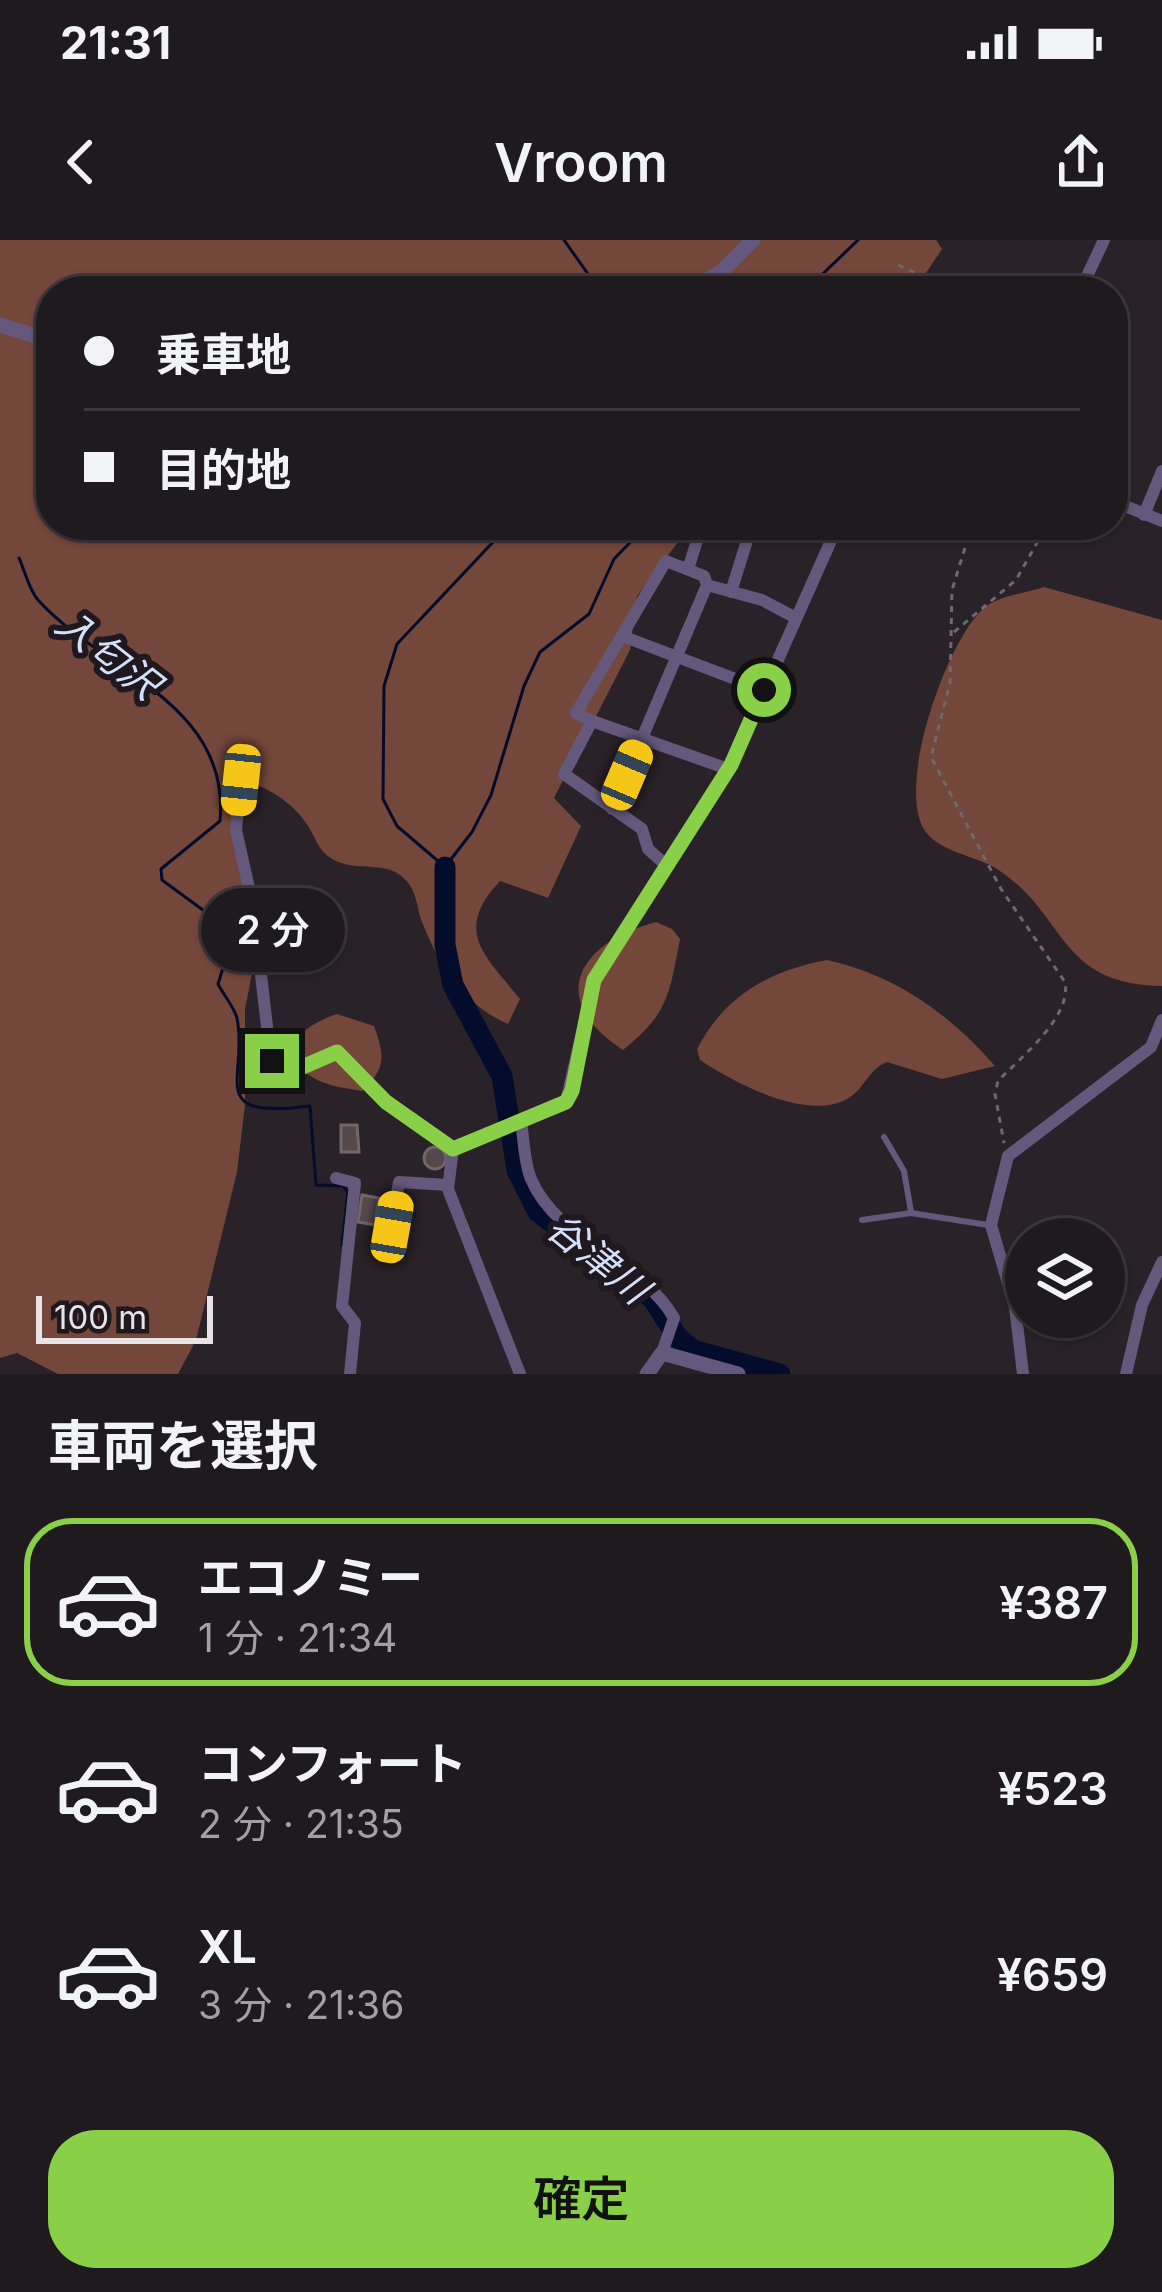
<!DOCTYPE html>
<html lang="ja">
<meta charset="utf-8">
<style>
body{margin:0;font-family:Inter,"Noto Sans JP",sans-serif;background:#272327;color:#f1f3f6;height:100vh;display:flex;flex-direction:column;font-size:45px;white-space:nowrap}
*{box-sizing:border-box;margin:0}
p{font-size:39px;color:#a1a1a4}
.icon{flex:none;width:66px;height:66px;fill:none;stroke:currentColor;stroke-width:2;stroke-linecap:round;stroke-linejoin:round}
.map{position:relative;height:1134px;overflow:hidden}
.drawer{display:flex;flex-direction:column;background:#1f1a1e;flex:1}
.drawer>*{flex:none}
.hud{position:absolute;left:36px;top:36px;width:1092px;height:264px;border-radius:48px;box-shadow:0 3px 9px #0004,0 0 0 3px #3c383c;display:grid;align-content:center;height:264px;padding:0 48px;background:#1f1a1e}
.controls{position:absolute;left:1005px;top:978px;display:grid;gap:24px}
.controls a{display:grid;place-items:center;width:120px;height:120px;border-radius:50%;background:#1f1a1e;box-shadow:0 3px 9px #0004,0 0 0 3px #3c383c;font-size:60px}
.scale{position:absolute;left:36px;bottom:30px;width:177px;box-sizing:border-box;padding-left:12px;border:6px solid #e8e3e7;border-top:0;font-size:33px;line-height:42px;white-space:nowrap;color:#e8e3e7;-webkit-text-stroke:9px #1f181e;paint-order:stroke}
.end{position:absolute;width:54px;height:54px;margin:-27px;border:15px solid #89cf48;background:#111;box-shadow:0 0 0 6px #111}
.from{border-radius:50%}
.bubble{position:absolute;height:84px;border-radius:42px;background:#1f1a1e;box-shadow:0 3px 9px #0004,0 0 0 3px #3c383c;font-size:39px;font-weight:600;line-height:84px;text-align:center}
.car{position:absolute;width:36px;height:72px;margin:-36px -18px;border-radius:15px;box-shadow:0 0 9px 3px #0007;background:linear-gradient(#f5c518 24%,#345 0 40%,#f5c518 0 76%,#345 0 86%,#f5c518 0)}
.hud b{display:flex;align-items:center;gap:42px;height:114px;font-size:45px}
.hud b+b{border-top:3px solid #3c383c}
.hud i{width:30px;height:30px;background:#f1f3f6}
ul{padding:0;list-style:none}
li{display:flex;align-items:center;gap:36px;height:168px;margin:0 24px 18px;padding:0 24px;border:6px solid transparent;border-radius:48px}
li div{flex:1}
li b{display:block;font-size:45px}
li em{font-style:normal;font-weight:600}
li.selected{border-color:#89cf48}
li>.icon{width:108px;height:108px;stroke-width:1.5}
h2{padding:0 48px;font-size:54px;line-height:144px}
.primary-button{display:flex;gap:24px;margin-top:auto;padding:24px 48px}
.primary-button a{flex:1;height:138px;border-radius:48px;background:#89cf48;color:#111;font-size:48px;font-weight:600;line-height:138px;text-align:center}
.status{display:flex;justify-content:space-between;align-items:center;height:84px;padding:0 60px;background:#1f1a1e;direction:ltr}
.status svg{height:33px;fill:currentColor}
header{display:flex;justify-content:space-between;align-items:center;height:156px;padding:0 48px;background:#1f1a1e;font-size:54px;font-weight:600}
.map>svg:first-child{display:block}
</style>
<div class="status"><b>21:31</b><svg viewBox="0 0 49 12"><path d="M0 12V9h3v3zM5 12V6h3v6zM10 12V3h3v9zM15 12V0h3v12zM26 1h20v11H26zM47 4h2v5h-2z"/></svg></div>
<header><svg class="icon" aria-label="back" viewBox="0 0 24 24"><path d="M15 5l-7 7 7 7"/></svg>Vroom<svg class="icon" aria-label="share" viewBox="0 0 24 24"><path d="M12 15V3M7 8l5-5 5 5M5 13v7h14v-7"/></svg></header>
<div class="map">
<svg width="1162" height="1134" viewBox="0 0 1162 1134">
<rect width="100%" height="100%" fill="#292228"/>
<path fill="#74473b" d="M0,0H936L942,9L914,51H51V285H691L637,356L630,410L554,558L581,586L548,658L500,641C452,692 486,716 520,759L508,784C465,766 437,723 421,679C417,668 417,655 409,644C389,617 361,634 334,620C320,612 318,604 311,591C298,567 272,548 246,542L240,585L259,698L245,769V865L237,932L196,1100L178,1134H58L17,1113L0,1118Z
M1044,347L1162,380V746C1057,745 1067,674 997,629C975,615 941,613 925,591C895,547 947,400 984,368C998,356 1025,353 1044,347Z
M656,682L672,689L680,699C669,755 669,773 623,810C545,759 578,703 656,682Z
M827,720C895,735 950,774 995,826L942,839L887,822C871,828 866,844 853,855C813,886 735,843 700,820L697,809C725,755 769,731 827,720Z
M337,774L374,786C385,816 386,829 362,851C343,848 321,845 306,833C271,806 312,782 337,774Z"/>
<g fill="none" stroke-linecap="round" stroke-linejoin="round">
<path stroke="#040c2b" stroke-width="3" d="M564,0L600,51
M805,51L858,0
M509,285L397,404L384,446L383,559L397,586L445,627L472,592L491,555L524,446L540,412L589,374L614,319L647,285
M19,318C25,331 29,350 38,360C102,431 231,463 220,581L161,629L162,640L222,684L232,699L218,744C223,754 234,767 237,778C249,838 203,880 310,866L316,945L343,946L348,952L342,1005"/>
<path stroke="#040c2b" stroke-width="21" d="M445,627V705L453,745L502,836L517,930L538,972L653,1059L678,1098L693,1110L780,1134"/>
</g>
<path fill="#54484b" stroke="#736669" stroke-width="3" d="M341,885H357L359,912H341Z
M424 918a11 11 0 1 1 22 0a11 11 0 1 1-22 0Z
M362,955L379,958L375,985L358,982Z"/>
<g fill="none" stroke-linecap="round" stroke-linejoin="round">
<path stroke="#6f696e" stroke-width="3" stroke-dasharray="6 6" stroke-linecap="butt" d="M898,25L957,51
M972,285L952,350L950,443L931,517L1001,649L1065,742C1072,777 1021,817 998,841L995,854L1004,903
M954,392L1016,340L1047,285"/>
<path stroke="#64597c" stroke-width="6" d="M884,897L904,931L911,972
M862,980L911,973L988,985"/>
<path stroke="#64597c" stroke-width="12" d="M1080,51L1104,0
M1113,261L1162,281
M1144,275L1162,231
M727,285L749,294L731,352
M688,329L702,285
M622,396L764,450
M592,481L576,473L666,321L704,336L707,345
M241,540L236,590L253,666L271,821L291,832L337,812L386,862L453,909
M612,569L707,345L762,360L796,378
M667,626L648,609L642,589L564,534L592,481L728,529
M521,882C524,900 524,922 531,939C557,1001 641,1020 674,1078L662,1113
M336,938L355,943L342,1066L355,1083L350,1134
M391,987L399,942L448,945
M520,1134L448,949L453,909L566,862L594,740L731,525L838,285
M1023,1134L1015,1067L991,985L1008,916L1151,807L1162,780
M1126,1134L1142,1065L1162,1022"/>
<path stroke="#64597c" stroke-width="15" d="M686,51L721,32L753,0
M0,85L51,101
M647,1134L662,1113L738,1134"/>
</g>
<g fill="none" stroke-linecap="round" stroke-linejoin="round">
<path stroke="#89cf48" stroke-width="15" d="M272,821L291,832L337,812L386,862L453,909L566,862L572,851L594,740L731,525L764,450"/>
</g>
<g text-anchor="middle" stroke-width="12" stroke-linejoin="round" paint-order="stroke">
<g font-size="39" font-style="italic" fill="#d5e0fa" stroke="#1f181e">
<text transform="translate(108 414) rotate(38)" y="14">入匂沢</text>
<text transform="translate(598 1018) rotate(39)" y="14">谷津川</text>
</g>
</g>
</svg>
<div class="controls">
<a><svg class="icon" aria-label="layers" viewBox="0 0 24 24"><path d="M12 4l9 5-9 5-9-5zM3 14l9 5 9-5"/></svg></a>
</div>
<div class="scale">100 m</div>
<i class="end from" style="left:764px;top:450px"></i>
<i class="end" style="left:272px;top:821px"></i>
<div class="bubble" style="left:201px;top:648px;width:144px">2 分</div>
<i class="car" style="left:627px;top:535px;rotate:23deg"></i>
<i class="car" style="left:241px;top:540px;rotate:186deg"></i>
<i class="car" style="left:392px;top:987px;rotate:10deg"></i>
<div class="hud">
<b><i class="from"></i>乗車地</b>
<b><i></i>目的地</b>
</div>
</div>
<section class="drawer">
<h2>車両を選択</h2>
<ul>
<li class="selected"><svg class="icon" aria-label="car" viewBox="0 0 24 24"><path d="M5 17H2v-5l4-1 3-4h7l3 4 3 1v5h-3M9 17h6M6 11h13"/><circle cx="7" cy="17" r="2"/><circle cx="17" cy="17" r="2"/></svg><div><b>エコノミー</b><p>1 分 · 21:34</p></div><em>¥387</em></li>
<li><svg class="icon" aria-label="car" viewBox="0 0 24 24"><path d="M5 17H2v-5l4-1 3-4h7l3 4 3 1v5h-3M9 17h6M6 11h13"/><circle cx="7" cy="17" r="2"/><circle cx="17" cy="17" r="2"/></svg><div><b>コンフォート</b><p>2 分 · 21:35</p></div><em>¥523</em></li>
<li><svg class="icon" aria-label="car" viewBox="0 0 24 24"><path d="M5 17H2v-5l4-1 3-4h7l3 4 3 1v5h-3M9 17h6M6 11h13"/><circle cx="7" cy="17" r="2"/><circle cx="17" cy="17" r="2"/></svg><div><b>XL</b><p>3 分 · 21:36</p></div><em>¥659</em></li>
</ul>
<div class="primary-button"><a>確定</a></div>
</section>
